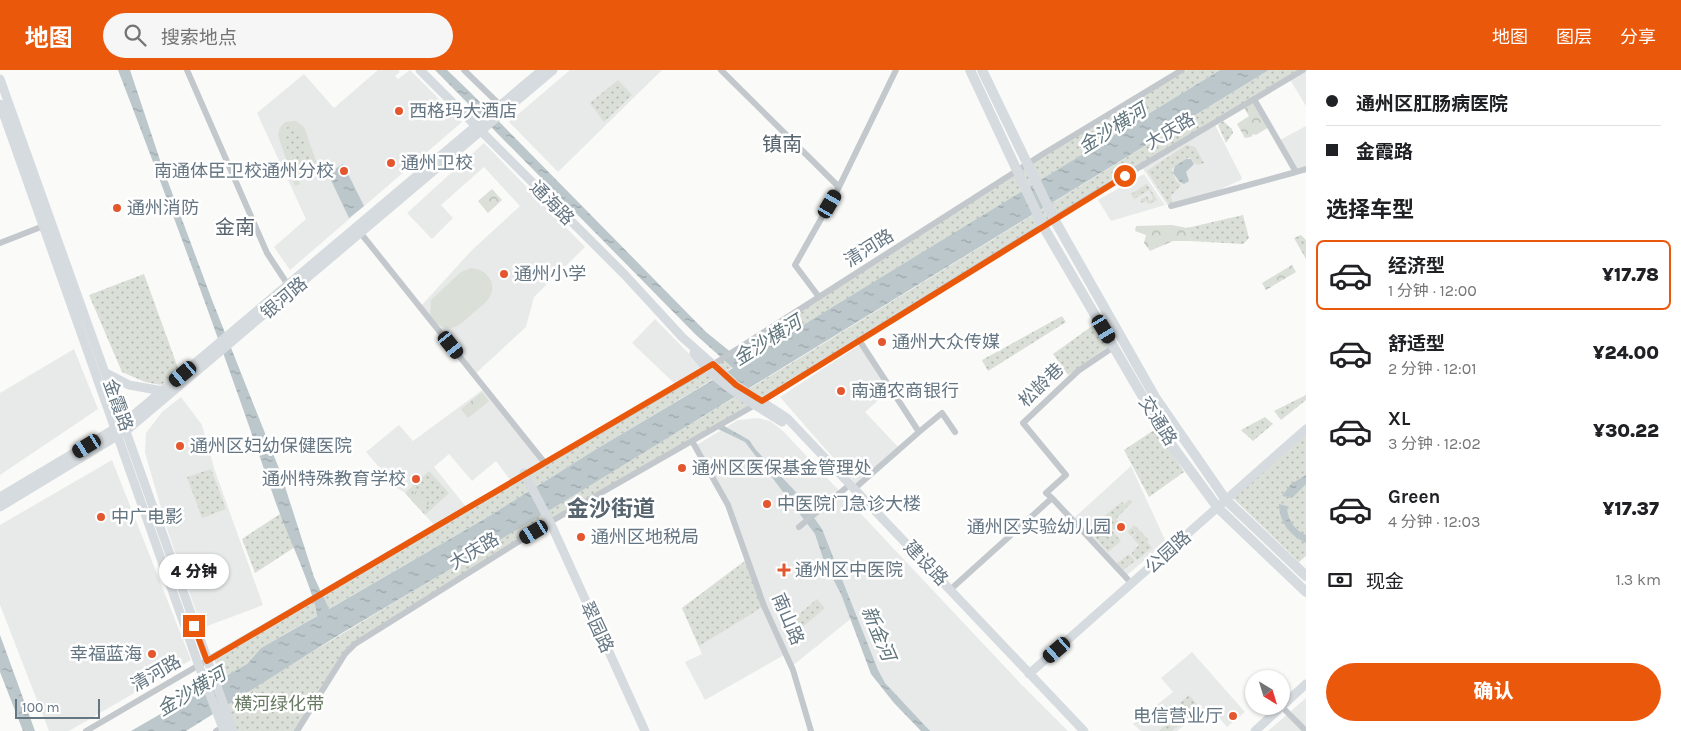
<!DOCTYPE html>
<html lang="zh">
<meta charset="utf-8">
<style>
body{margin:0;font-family:Karla,"Noto Sans SC",sans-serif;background:#f6f6f6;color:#202124;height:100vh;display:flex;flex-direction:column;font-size:19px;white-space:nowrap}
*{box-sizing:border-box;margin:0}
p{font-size:16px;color:#757577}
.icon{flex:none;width:28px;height:28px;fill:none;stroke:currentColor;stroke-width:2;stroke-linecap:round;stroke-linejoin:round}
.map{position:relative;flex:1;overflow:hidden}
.drawer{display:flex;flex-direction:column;background:#fff;width:375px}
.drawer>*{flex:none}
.top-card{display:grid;align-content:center;height:110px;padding:0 20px;background:#fff}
.needle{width:32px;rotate:142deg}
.fabs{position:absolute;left:1245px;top:600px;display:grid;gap:10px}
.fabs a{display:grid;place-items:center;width:45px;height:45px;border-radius:50%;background:#fff;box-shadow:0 1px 4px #0004;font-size:25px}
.scale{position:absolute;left:15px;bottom:12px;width:85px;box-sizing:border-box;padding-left:5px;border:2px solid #657683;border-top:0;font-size:14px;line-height:18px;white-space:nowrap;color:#657683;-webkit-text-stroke:4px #fff;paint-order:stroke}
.end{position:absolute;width:22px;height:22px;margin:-11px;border:6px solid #ea580c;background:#fff;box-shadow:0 0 0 2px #fff}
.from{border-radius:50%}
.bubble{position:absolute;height:35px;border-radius:18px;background:#fff;box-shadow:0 1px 4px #0004;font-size:16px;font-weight:800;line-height:35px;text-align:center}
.car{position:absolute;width:15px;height:30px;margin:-15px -8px;border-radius:6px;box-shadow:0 0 4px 1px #0007;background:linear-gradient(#222 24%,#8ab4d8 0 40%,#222 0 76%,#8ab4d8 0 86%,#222 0)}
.top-card b{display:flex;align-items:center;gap:18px;height:48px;font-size:19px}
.top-card b+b{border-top:1px solid #e0e0e0}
.top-card i{width:12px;height:12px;background:#202124}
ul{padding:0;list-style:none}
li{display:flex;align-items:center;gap:15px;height:70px;margin:0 10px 8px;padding:0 10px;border:2px solid transparent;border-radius:8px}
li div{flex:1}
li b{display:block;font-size:19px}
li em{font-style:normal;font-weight:800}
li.on{border-color:#ea580c}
li>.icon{width:45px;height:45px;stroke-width:1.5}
h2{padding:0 20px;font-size:22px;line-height:60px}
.pay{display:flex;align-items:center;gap:12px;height:55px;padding:0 20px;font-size:19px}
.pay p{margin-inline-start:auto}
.cta{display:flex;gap:10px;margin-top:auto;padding:10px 20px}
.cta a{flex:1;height:58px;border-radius:30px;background:#ea580c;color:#fff;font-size:20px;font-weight:800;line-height:58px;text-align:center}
header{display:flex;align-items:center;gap:30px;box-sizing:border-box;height:70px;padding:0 25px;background:#ea580c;color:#fff}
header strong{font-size:24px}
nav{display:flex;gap:28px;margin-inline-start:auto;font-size:18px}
.search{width:350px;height:45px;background:#f6f6f6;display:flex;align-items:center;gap:12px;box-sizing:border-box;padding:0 18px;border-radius:28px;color:#757577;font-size:19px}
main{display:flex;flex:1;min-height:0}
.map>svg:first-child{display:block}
</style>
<header>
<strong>地图</strong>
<div class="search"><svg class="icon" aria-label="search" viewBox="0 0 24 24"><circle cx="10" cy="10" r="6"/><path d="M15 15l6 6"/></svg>搜索地点</div>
<nav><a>地图</a><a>图层</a><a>分享</a></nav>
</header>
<main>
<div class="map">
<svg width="1306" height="661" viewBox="0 0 1306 661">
<defs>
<pattern id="green-dots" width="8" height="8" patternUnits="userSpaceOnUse" patternTransform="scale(1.25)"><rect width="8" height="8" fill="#dadfd7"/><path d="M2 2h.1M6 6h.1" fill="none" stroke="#b4b9b4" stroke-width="1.8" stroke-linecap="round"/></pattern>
<pattern id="forest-crowns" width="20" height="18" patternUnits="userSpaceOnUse" patternTransform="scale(1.25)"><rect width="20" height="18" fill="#dadfd7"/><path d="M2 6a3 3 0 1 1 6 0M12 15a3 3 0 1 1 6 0" fill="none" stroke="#b4b9b4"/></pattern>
<pattern id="water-ripples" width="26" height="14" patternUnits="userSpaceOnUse" patternTransform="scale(1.25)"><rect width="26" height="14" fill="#bbc7cb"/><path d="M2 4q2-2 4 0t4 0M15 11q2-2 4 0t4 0" fill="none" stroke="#9ca6aa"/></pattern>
</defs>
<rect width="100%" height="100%" fill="#fafaf8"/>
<path fill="#e8e9e9" d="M378,0H398L400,2L395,6L398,9L410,0L462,52L290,200L274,177L306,149L257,43L304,4L334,38Z
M570,0H662L558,102L509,52Z
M1306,0V36L1289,8Z
M1214,53L1242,108L1241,110L1214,122L1167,135L1141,96Z
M1306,56V99L1296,102L1278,71Z
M484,73L585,177L534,227L526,257L474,305L420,237L472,180L520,136L484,97L441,135L453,148L432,169L407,143Z
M1144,104L1165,135L1111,151L1098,130Z
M655,249L702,297L675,314L632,273Z
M861,274L890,320L865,342L899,378L857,415L780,327Z
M74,279L98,339L0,405V323Z
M485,318L544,392L511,411L496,391L472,411L449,384L434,397L467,438L435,456L405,423L397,418L366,382L399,355L413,371Z
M181,327L202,355L214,398L263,535L202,558L169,465L145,383L146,363L162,342Z
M758,348L770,351L783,361L1020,613L1068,661H925L881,614L853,547L791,597L784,585L705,630L685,592L702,584L682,538L748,488L728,435L695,376L738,350Z
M112,390L191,590L69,661H49L0,535V455Z
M1131,396L1166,472L1126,506L1074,448Z
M1192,582L1245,642L1227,657L1209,636L1177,661H1141L1133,654L1173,622L1161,608Z
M1306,628V661H1268Z"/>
<path fill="url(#green-dots)" d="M1187,0H1220L834,237L598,378L486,448L261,578L247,594L222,609L213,587L706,299L1043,84Z
M1269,0H1297L762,331L550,452L354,572L294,661H233L224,635L785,297Z
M618,10L632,25L604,52L590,33Z
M1223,51L1232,59L1233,63L1226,73L1218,55Z
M291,55L300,60L312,94L311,99L306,104L295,101L283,67L284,59Z
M1186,75L1195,77L1204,93L1197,95L1189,87L1171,99L1176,111L1181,115L1171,126L1172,133H1168L1147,101Z
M1147,114L1157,130L1149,134L1146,131L1141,133L1140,130L1147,126L1150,131L1153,128L1149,120L1134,129L1131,124Z
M1243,145L1249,168L1243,174L1190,171L1187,158Z
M1301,165L1306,170V189L1294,168Z
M144,204L178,298L169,310L161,315L145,312L122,302L89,225Z
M1062,246L1066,252L988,301L982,290Z
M1095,254L1110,275L1068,305L1053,284Z
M1306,325V330L1281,350L1274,341Z
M1265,347L1273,354L1253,371L1241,360Z
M1157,358L1184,402L1149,427L1124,380Z
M1306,361V486L1299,492L1233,428Z
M211,399L226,439L202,448L187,407Z
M429,401L449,423L425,445L405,423Z
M1130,429L1132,432L1116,449L1120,454L1113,460L1103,447L1122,432L1124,434Z
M286,440L298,475L255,503L242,469Z
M1105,452L1121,471L1108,482L1091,463Z
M1134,455L1149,470L1147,472L1152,478L1137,490L1131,484L1139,475L1132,467L1136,463L1133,460L1135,463L1131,466L1127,462Z
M1129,484L1135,491L1122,501L1116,494Z
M748,489L764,536L699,576L682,538Z
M817,529L825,538L791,567L783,558Z
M1189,625L1199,637L1172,661H1159L1182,639L1180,633Z"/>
<path fill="url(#forest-crowns)" d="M1255,32L1269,57L1256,65L1253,64L1251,67L1245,68L1237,54L1249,46L1244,38Z
M492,119L502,130L488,143L478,131Z
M1172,155L1187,158L1190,171H1173L1150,181L1144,173L1146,165L1135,161L1136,156Z
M1292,195L1296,202L1266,220L1262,213Z
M482,322L489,331L468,348L461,339Z
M416,421L428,429L429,434L421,440L411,430Z"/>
<path fill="#dadfd7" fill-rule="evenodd" d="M296,51L304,57L317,94C316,104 308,111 298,108L300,114L295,116L278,65L280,58L285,52ZM291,55L300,60L312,94L311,99L306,104L295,101L283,67L284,59Z
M471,198C487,199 498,214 489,228C485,234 479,238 474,242C458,257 446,268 430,245L431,230L461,202Z"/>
<path fill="url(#water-ripples)" d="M118,0H130L161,93L212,230L280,401L314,507L329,539L486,448L598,378L733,298L696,265L435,0H447L470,22L706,262L743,292L1220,0H1269L540,446L342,563L186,661H131L247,594L261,578L317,546L316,538C305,499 285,461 272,422C223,280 172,140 118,0Z
M1186,89H1191L1194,94L1186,102L1189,111L1184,114L1180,112L1173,103L1175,96Z
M343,94L364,136L349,148L329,106V103Z
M724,356L749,370L756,380L795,421L822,459L878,600L885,613L930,661H921L894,633L871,604L841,524L825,494L815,464L745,372L718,359Z
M1306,405V414L1292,428L1282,426L1291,414Z
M1279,434L1287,436C1287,449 1294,460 1306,465V473C1290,466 1279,452 1279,434Z
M0,565L35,661H23L0,602Z"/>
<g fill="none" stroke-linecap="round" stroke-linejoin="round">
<path stroke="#c3c8cc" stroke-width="6" d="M187,0L267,183L290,218
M464,0L500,35
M721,0L839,117
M1254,29L1296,102L1306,99
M1171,136L1296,102
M359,161L544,392
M0,173L46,155
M819,227L795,195L839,117L896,0
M919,362L942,343L955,362
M692,371L728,435L764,536L793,600L811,661
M854,419L919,362L859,270
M1052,428L1046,423L1066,405L1023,353L1078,301L1115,276
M799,457L847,417
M951,519L1052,428L1132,514
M1286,641L1306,661
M86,661L706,299L1043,84L1182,0
M216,661L223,657
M297,661L345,584L355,574L550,452L762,331L1091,126L1303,0"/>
<path stroke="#d6dbdf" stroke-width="9" d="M420,0L625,205L682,267L736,315L787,348L1084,661
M0,9L233,661
M0,34L199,596L224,661
M694,283C719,316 748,330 782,352
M106,303L129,315L163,321
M524,403L550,452L645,661
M0,427L124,353L542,0
M0,437L127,360L553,0
M1029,604L1306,359
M1255,661L1306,614"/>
<path stroke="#d6dbdf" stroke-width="10" d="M970,0L1043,156L1168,370L1218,438L1306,522
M982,0L1054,149L1155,327L1226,430L1306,506"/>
</g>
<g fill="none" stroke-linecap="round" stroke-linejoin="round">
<path stroke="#ea580c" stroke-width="6" d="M194,556L207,591L713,294L736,315L762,331L1125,106"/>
</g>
<g fill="#e4572e" stroke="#fff" stroke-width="2">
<circle cx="399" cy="41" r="5"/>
<circle cx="391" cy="93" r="5"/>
<circle cx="344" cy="101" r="5"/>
<circle cx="117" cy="138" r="5"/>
<circle cx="504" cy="204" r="5"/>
<circle cx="882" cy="272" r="5"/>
<circle cx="841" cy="321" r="5"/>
<circle cx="180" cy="376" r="5"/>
<circle cx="682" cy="398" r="5"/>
<circle cx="416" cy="409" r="5"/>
<circle cx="767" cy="434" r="5"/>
<circle cx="101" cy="447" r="5"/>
<circle cx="1121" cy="457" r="5"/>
<circle cx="581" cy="467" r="5"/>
<path d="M781.5 492.5h5v5h5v5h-5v5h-5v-5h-5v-5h5z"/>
<circle cx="152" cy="584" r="5"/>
<circle cx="1233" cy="646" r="5"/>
</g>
<g text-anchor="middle" stroke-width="5" stroke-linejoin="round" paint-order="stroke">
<g font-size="18" fill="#657683" stroke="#fff" text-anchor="start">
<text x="409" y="47">西格玛大酒店</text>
<text x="401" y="99">通州卫校</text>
<text x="334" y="107" text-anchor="end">南通体臣卫校通州分校</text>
<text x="127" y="144">通州消防</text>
<text x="514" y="210">通州小学</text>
<text x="892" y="278">通州大众传媒</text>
<text x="851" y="327">南通农商银行</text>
<text x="190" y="382">通州区妇幼保健医院</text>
<text x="692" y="404">通州区医保基金管理处</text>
<text x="406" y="415" text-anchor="end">通州特殊教育学校</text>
<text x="777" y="440">中医院门急诊大楼</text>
<text x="111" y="453">中广电影</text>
<text x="1111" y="463" text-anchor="end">通州区实验幼儿园</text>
<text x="591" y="473">通州区地税局</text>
<text x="795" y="506">通州区中医院</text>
<text x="142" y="590" text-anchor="end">幸福蓝海</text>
<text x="1223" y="652" text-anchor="end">电信营业厅</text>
</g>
<g font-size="18" fill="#657683" stroke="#fff">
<text transform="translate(1170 61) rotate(-31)" y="6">大庆路</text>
<text transform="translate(552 133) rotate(45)" y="6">通海路</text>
<text transform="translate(869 178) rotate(-32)" y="6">清河路</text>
<text transform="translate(284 228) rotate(-40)" y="6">银河路</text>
<text transform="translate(1041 315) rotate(-44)" y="6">松龄巷</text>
<text transform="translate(118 335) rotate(70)" y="6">金霞路</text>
<text transform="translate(1158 351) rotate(58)" y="6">交通路</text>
<text transform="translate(474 481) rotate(-31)" y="6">大庆路</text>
<text transform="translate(1168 482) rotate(-42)" y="6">公园路</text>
<text transform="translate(926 493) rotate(46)" y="6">建设路</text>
<text transform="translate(788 549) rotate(67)" y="6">南山路</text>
<text transform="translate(597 557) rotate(65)" y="6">翠园路</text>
<text transform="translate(156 603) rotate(-30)" y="6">清河路</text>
</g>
<g font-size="18" fill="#687a64" stroke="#fff">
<text x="279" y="640">横河绿化带</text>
</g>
<g font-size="19" font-style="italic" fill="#60757c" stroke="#fff">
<text transform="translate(1112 58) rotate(-32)" y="7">金沙横河</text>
<text transform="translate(767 270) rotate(-32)" y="7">金沙横河</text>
<text transform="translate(879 563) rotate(67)" y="7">新金河</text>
<text transform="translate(191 621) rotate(-31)" y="7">金沙横河</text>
</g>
<g font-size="20" fill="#57646e" stroke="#fff">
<text x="782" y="81">镇南</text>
<text x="235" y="164">金南</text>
</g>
<g font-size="22" font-weight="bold" fill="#57646e" stroke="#fff">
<text x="611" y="446">金沙街道</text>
</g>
</g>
</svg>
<div class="fabs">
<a><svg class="needle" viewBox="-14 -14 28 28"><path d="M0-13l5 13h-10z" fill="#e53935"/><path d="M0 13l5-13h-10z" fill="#757577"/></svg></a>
</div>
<div class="scale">100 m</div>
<i class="end from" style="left:1125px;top:106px"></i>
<i class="end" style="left:194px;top:556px"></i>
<div class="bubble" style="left:159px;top:484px;width:70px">4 分钟</div>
<i class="car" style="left:830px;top:134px;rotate:30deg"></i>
<i class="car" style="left:1104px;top:259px;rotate:149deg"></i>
<i class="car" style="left:451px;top:275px;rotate:141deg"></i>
<i class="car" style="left:183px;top:304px;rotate:230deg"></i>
<i class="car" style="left:87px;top:376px;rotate:239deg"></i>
<i class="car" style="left:534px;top:462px;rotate:239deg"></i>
<i class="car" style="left:1057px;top:580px;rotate:229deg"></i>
</div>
<section class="drawer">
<div class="top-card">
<b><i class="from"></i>通州区肛肠病医院</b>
<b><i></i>金霞路</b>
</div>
<h2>选择车型</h2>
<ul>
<li class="on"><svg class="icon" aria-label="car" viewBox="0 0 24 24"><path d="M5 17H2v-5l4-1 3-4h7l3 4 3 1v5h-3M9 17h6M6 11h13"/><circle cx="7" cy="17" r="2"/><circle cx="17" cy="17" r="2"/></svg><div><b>经济型</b><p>1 分钟 · 12:00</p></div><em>¥17.78</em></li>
<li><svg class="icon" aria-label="car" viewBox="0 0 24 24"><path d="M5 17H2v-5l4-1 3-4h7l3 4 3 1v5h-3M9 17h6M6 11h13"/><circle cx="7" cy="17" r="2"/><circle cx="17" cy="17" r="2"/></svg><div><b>舒适型</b><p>2 分钟 · 12:01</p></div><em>¥24.00</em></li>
<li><svg class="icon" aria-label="car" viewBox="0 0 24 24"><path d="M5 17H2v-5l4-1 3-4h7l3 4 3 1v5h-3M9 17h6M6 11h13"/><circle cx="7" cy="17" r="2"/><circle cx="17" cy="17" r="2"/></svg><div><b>XL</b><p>3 分钟 · 12:02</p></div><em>¥30.22</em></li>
<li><svg class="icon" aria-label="car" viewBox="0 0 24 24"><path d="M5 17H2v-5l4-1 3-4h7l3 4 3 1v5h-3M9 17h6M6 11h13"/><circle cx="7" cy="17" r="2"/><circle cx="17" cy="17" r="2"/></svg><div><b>Green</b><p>4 分钟 · 12:03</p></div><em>¥17.37</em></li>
</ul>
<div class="pay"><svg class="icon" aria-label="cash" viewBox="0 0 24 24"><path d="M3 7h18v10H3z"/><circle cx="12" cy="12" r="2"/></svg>现金<p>1.3 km</p></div>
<div class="cta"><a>确认</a></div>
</section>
</main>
